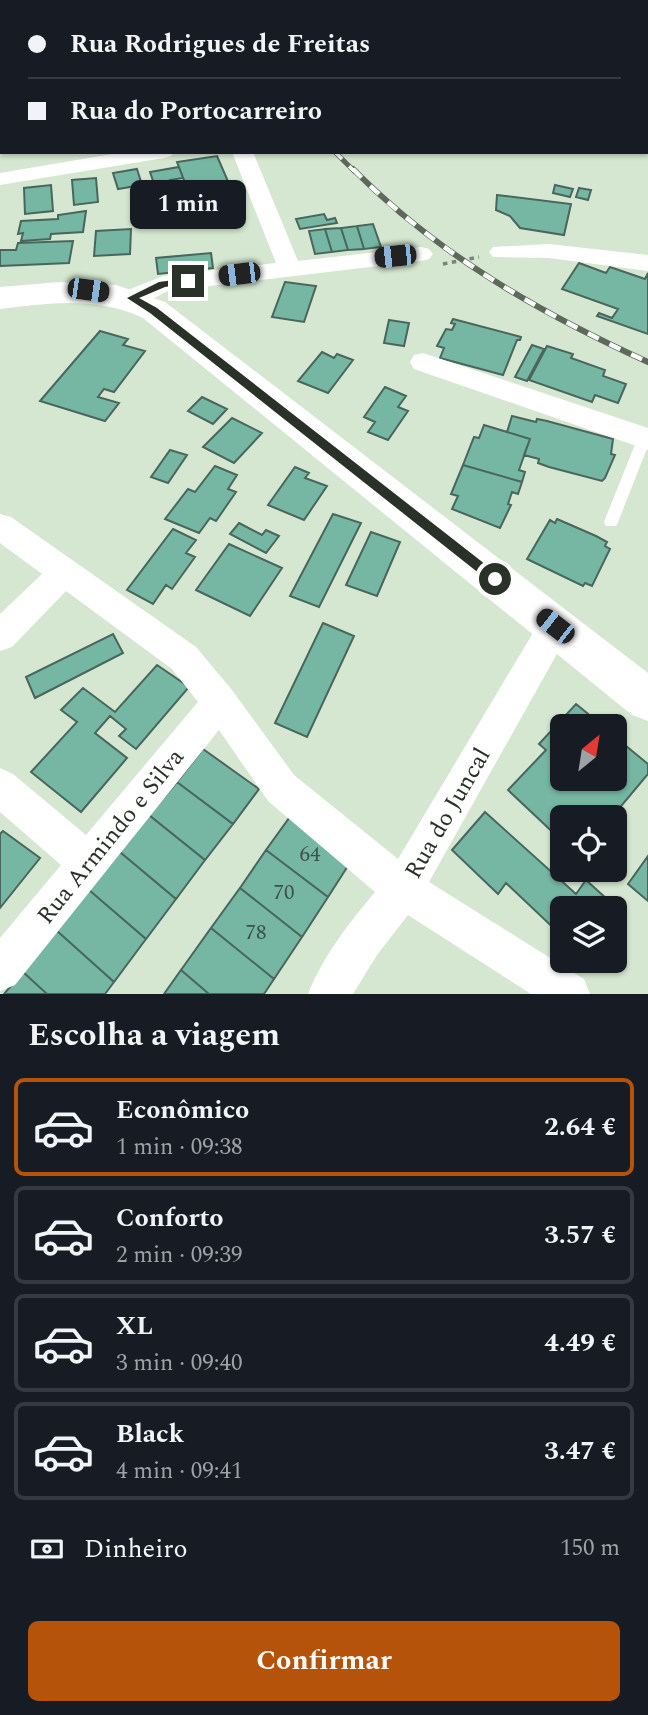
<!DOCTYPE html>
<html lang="pt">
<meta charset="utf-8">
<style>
body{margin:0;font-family:Spectral,serif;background:#242831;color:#f1f3f6;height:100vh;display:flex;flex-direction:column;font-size:26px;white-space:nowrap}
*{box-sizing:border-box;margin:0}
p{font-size:23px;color:#9ea1a6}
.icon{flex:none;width:38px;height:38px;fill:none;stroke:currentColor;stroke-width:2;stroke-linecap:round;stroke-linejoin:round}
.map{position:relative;height:994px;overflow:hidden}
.sheet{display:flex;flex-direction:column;background:#171b24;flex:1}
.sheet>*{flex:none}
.top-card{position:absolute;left:0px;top:0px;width:649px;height:154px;box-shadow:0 2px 5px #0004;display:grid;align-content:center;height:154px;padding:0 28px;background:#171b24}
.needle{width:46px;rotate:30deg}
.fabs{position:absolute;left:550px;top:714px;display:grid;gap:14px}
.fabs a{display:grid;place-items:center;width:77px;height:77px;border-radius:10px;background:#171b24;box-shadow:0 2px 5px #0004;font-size:35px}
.end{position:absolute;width:32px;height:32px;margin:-16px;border:9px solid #2a3129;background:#fff;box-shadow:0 0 0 4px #fff}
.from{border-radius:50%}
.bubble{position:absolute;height:49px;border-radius:10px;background:#171b24;box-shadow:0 2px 5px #0004;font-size:23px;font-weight:700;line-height:49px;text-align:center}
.car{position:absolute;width:21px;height:42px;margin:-21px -10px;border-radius:9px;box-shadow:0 0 5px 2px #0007;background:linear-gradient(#222 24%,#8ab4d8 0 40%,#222 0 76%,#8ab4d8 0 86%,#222 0)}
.top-card b{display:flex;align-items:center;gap:24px;height:66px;font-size:26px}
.top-card b+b{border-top:2px solid #363941}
.top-card i{width:18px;height:18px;background:#f1f3f6}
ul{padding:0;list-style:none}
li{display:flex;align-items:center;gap:21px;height:98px;margin:0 14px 10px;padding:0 14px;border:4px solid #363941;border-radius:10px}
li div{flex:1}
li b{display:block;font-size:26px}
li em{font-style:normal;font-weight:700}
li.on{border-color:#b45309}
li>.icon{width:63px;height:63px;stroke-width:1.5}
h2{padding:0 28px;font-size:32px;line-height:84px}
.pay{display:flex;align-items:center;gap:18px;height:77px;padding:0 28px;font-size:26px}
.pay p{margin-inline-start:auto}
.button{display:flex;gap:14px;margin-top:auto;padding:14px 28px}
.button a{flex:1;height:80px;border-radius:10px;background:#b45309;color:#fff;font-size:28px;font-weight:700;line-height:80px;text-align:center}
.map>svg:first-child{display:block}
</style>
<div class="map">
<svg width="648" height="994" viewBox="0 0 648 994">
<rect width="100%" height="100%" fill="#d5e7d0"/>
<path fill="#76b7a4" stroke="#49665d" stroke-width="2" d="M217,156L230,186L189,193L177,162Z
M179,167L183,178L170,180L178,201L161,204L150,172Z
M137,169L142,185L118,189L113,173Z
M96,178L98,202L74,205L72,180Z
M51,185L53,211L25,214L24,188Z
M555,185L573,189L570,197L553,193Z
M579,188L591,190L588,200L576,197Z
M497,195L571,204L564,235L520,228L510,216L496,210Z
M237,198L241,212L198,218L195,204Z
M86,211L83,232L51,234L50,239L21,241L23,233L18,234L21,221L58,219V215Z
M324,214L327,220L335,218L337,223L300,229L296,219Z
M373,224L381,247L364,249L357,226Z
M357,226L364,249L348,250L341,228Z
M341,228L348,250L332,252L325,229Z
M131,229L130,254L94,256L96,231Z
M325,229L332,252L315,254L309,231Z
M73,241L69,263L0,266V250H16L18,243Z
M211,253L213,268L158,274L156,258Z
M579,263L606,273L610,267L645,279L648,273V334L597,316L599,313L612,318L618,309L562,289Z
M285,282L316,286L304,322L272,317Z
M453,319L521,337L520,340H517L503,375L440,358L444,348L437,346L446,329L452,330L455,324L451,323Z
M389,320L409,323L404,346L384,343Z
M100,331L128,339L123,345L145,351L114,392L104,389L98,397L119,403L105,421L40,401Z
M532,345L544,349L527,381L515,377Z
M547,346L573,354L571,358L605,370L603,376L626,384L618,403L595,395L592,402L529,380Z
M322,352L334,358L337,354L353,360L328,393L298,381Z
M385,387L406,396L398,407L408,411L388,440L368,432L375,422L364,417Z
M202,397L227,409L213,424L188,411Z
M512,416L536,422L537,419L547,421L613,439L611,454L615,455L605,478L602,481L549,467L538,463L539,459L524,455L530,439L507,432Z
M232,418L262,433L234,463L203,447Z
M484,425L530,439L519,470L525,472L522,482L463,465L474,437L479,438Z
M170,450L187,455L168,483L151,477Z
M463,465L522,482L518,494L512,492L508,504L511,505L500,528L452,509L458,496L451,494Z
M215,466L237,475L228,489L236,492L216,521L210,518L199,533L165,519L188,489L195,492Z
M295,467L309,473L305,478L327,486L304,520L268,505Z
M333,514L361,523L319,607L290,596Z
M557,519L596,536L607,542L605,546L610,549L592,586L585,583L583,586L527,559L550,520L555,523Z
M239,523L262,535L266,530L279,536L266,553L230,534Z
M173,529L196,540L186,553L195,557L172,589L166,585L153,604L127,590Z
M371,532L400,542L377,596L346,585Z
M229,544L282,568L250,616L196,590Z
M323,623L354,636L307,737L275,723Z
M113,634L123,653L35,698L26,677Z
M157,665L189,687L136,749L119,736L126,729L110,716L95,733L127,758L81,812L31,772L77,722L61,710L83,688L115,712Z
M576,704L603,726H562V779H614V736L648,764V774L612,817H562V841L508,790L546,750L539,744Z
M203,749L259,789L233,824L177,782Z
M177,782L233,824L205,860L149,815Z
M485,812L576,894L586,880L620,911L614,919V908H562V936L506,883L498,894L452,850Z
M292,814L353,858L328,897L266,850Z
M149,815L205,860L176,899L120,852Z
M3,831L40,858L0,908V834Z
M266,850L328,897L302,937L240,888Z
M120,852L176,899L146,939L89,890Z
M648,856V901L628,884Z
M240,888L302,937L274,979L211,928Z
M89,890L146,939L114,982L56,930Z
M211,928L274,979L264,994H209L181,970Z
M56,930L114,982L105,994H47L23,972Z
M181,970L209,994H164Z
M23,972L47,994H4Z"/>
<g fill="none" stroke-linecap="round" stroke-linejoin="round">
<path stroke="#788476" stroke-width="3.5" stroke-dasharray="4.5 4.5" stroke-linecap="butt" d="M443,264L479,257"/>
<path fill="#fff" fill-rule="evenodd" d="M645,432L648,433V446L618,522L616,526H606L604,522L638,437Z"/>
<path fill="#fff" fill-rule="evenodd" d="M406,0H422L423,2H405Z
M0,13H2V23H0Z
M124,152H174L171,156L164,158L0,185V173Z
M232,152H253L298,261L421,247L429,249L433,254L429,259L421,261L168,291C153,298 139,308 123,304L120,298L123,292L163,276L276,263Z
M549,244L648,255V271L549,258L493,257L489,252L493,247Z
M423,353L648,428V450L414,369L410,362L414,355Z
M0,514L11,517L196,647L232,690L294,775L398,859L543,616L555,611L567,616L572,626L567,636L429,882L584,979L590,994H531L408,915L377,955L353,994H308C323,956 349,923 375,892L268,801L219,730L15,985L0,991V938L61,865L0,812V768L13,774L86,835L198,702L172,669L66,591L12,647L0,651V614L42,574L0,543Z"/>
<path fill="#fff" fill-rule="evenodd" d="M60,282L116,285L165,302L648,673V721L632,715L143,318C96,296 50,303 0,309V287Z"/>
<defs>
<path id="rail-far1" d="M335,152L354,171"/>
<path id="rail" d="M353,169C437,254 540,313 648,362"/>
</defs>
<use href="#rail-far1" stroke="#5e685c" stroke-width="5"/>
<use href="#rail" stroke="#5e685c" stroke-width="6"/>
<use href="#rail-far1" stroke="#fff" stroke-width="3.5" stroke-dasharray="10" stroke-linecap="butt"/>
<use href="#rail" stroke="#fff" stroke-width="4.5" stroke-dasharray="12" stroke-linecap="butt"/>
</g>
<path fill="#2a3129" d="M188,278L191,279V283L165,287L139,298L157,308L499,575V582H490L150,313L127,298L159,282Z"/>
<g text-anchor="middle" stroke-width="5" stroke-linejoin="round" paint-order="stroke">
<g font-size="21" fill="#3d5248">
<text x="310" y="861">64</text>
<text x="284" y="899">70</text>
<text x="256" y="939">78</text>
</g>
<g font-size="24" fill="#2a3129" stroke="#fff">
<text transform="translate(447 813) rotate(-60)" y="8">Rua do Juncal</text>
<text transform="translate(110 836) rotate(-51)" y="8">Rua Armindo e Silva</text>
</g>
</g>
</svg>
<div class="fabs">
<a><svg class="needle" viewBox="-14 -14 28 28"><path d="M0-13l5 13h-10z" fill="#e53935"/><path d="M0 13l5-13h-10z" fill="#9ea1a6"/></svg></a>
<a><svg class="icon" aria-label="locate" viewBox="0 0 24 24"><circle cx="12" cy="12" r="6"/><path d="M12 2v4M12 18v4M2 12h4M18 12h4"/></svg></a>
<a><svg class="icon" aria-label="layers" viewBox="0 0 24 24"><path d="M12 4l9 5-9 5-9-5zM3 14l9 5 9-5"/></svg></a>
</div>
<i class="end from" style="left:495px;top:579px"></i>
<i class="end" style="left:188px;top:281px"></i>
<div class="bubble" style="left:130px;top:180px;width:116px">1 min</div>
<i class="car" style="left:395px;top:256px;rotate:264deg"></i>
<i class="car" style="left:239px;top:274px;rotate:263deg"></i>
<i class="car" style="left:88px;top:290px;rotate:98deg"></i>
<i class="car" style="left:555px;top:626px;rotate:308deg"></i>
<div class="top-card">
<b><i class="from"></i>Rua Rodrigues de Freitas</b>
<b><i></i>Rua do Portocarreiro</b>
</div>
</div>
<section class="sheet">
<h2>Escolha a viagem</h2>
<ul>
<li class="on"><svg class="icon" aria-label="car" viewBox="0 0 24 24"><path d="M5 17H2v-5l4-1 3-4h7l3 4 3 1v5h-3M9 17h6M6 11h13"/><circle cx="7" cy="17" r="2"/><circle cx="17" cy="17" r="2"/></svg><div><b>Econômico</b><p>1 min · 09:38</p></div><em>2.64 €</em></li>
<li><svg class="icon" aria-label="car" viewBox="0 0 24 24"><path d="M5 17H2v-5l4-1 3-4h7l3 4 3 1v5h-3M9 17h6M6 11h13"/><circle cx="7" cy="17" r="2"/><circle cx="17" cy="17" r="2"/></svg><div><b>Conforto</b><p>2 min · 09:39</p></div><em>3.57 €</em></li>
<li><svg class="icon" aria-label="car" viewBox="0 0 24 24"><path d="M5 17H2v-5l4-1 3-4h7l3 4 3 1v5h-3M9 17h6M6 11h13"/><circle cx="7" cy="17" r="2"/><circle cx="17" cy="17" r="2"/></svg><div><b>XL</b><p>3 min · 09:40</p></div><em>4.49 €</em></li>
<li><svg class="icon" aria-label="car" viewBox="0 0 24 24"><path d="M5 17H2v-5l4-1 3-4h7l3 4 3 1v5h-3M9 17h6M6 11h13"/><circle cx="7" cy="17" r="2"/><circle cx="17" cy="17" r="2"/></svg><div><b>Black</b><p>4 min · 09:41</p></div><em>3.47 €</em></li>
</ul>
<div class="pay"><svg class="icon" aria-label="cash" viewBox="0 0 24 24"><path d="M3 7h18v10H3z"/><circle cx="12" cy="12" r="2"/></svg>Dinheiro<p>150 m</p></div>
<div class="button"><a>Confirmar</a></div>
</section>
